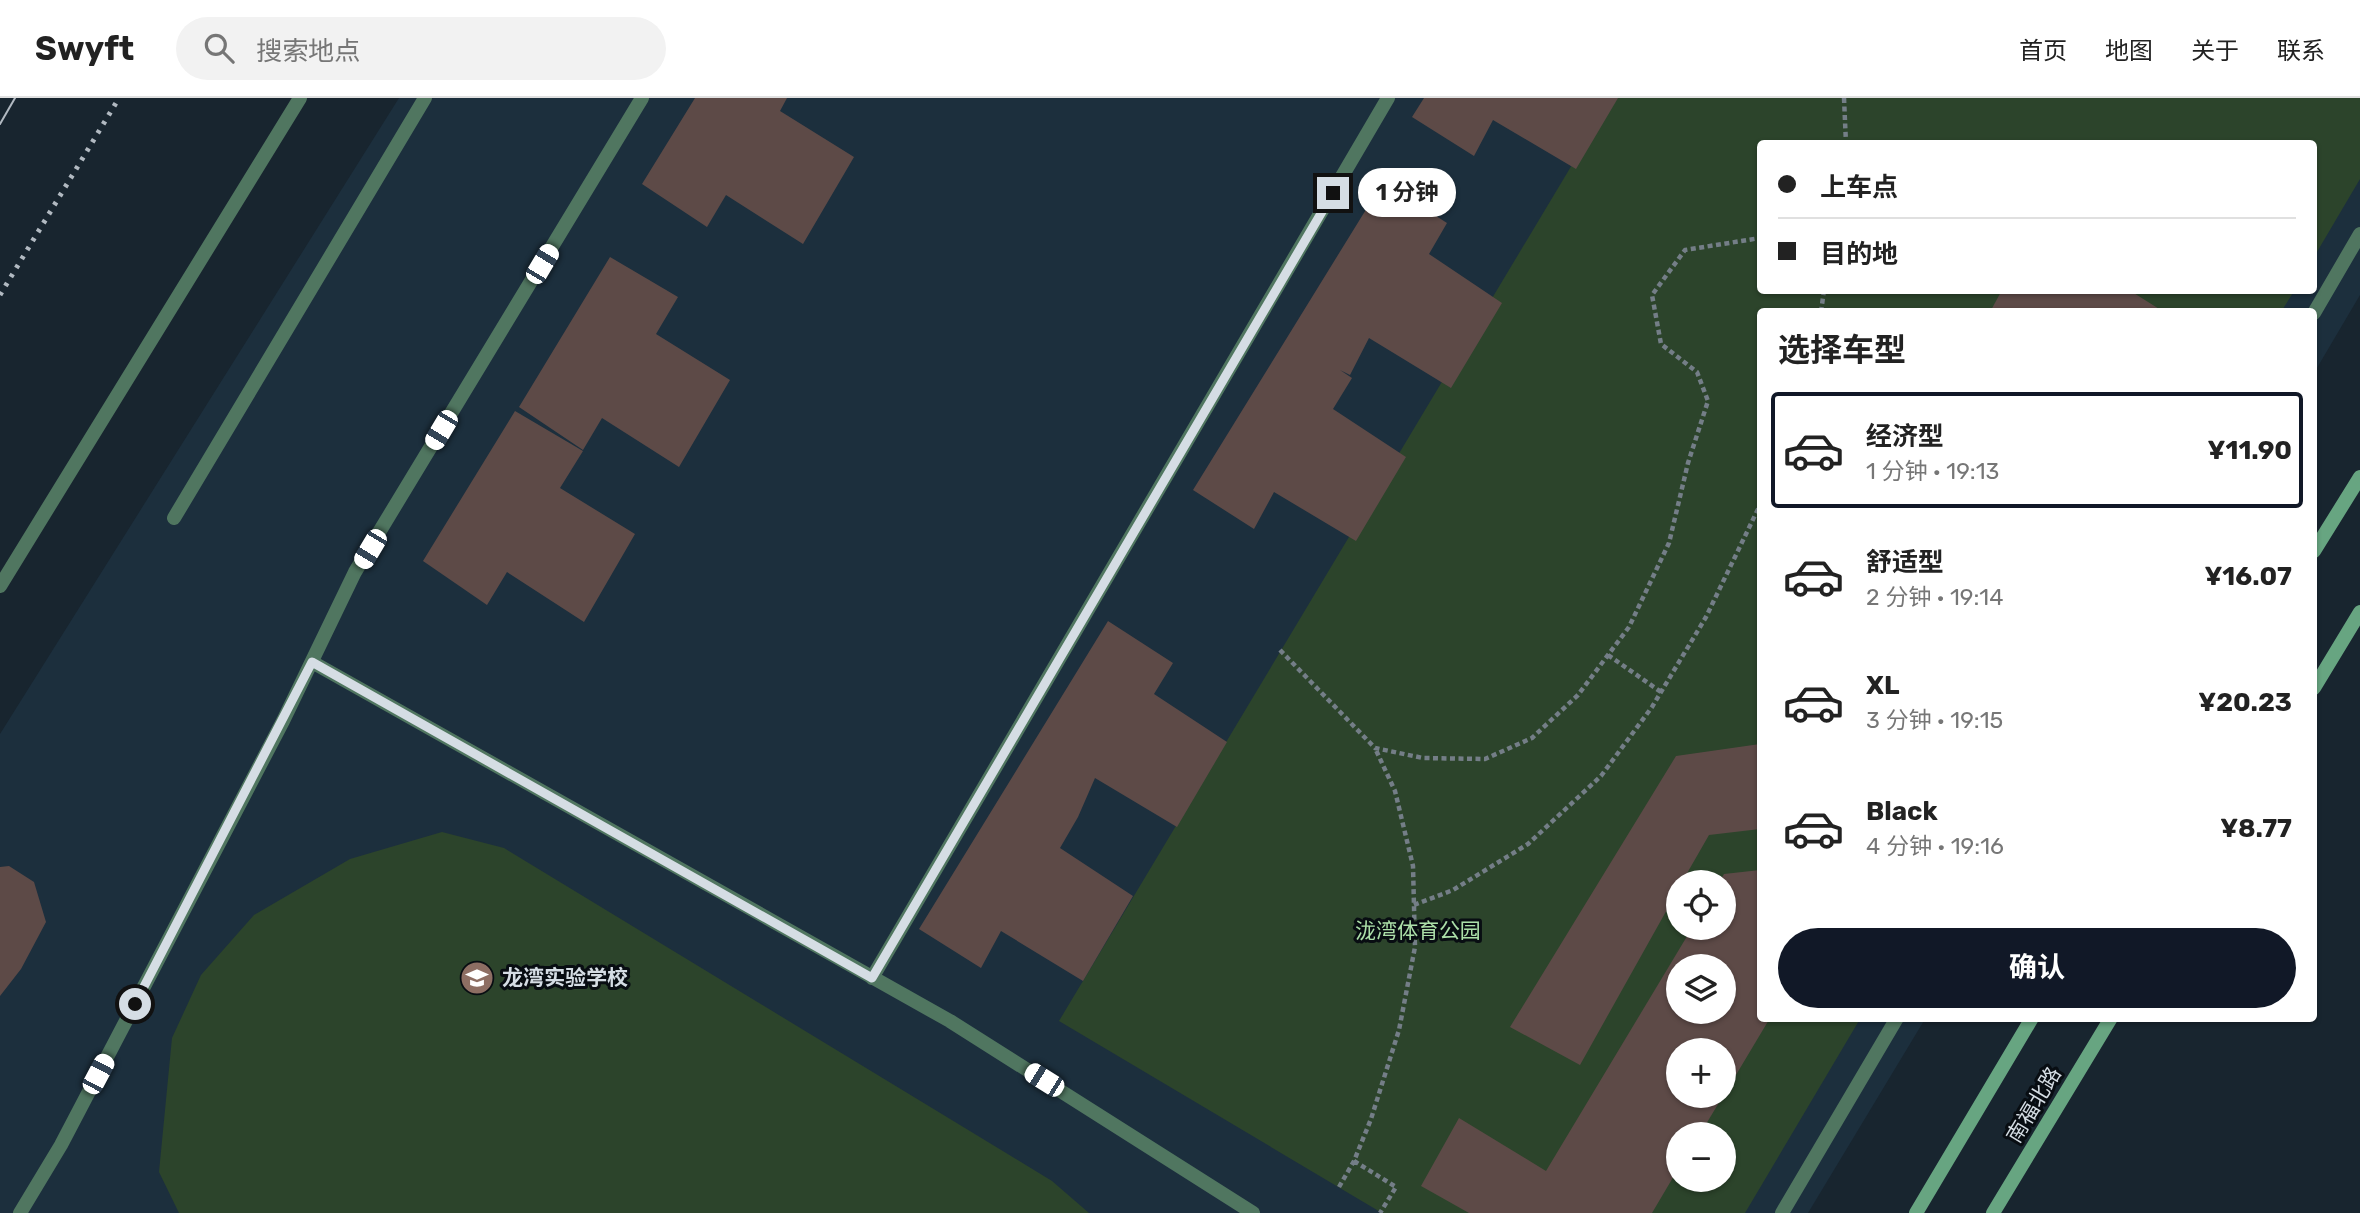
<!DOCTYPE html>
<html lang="zh">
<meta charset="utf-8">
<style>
body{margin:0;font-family:Rubik,"Noto Sans SC",sans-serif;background:#f2f2f2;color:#222;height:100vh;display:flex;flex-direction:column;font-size:26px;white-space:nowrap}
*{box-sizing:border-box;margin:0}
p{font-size:23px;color:#767676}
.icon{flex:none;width:38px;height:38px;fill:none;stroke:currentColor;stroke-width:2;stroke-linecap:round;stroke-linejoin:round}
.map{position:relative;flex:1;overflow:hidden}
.details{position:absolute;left:1757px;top:210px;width:560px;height:714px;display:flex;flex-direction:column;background:#fff;border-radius:7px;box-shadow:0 2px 5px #0004}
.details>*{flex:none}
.banner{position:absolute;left:1757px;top:42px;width:560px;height:154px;border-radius:7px;box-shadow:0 2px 5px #0004;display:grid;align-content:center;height:154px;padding:0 21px;background:#fff}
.controls{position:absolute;left:1666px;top:772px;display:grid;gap:14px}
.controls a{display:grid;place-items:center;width:70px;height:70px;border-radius:50%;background:#fff;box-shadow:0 2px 5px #0004;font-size:35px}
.end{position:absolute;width:32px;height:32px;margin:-16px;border:9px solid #d5dde4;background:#111;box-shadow:0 0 0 4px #111}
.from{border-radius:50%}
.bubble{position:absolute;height:49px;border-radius:24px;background:#fff;box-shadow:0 2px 5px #0004;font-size:23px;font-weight:700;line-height:49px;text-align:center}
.car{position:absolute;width:21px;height:42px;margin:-21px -10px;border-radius:9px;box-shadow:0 0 5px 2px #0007;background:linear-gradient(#fff 24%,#345 0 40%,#fff 0 76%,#345 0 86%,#fff 0)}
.banner b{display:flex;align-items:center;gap:24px;height:66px;font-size:26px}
.banner b+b{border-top:2px solid #e0e0e0}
.banner i{width:18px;height:18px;background:#222}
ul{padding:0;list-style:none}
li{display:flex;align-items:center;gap:21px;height:116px;margin:0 14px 10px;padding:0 7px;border:4px solid transparent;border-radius:7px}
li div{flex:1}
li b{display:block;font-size:26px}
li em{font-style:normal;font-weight:700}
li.selected{border-color:#111827}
li>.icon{width:63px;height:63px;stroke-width:1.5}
h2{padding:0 21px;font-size:32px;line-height:84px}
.primary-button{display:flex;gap:14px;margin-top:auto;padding:14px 21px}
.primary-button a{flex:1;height:80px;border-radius:42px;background:#111827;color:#fff;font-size:28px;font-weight:700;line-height:80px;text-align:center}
header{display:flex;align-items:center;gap:42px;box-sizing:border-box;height:98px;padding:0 35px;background:#fff;border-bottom:2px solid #e0e0e0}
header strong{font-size:33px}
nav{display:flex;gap:38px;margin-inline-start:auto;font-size:24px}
.search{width:490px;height:63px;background:#f2f2f2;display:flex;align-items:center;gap:18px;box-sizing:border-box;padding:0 24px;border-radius:38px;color:#767676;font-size:26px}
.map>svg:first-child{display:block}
</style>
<header>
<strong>Swyft</strong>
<div class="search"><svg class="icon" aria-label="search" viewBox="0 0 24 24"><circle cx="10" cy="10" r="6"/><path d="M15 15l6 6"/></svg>搜索地点</div>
<nav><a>首页</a><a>地图</a><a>关于</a><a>联系</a></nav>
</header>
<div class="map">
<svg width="2360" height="1115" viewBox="0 0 2360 1115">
<rect width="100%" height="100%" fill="#18252f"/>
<path fill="#1c2f3d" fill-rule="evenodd" d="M399,0H2360V197L2314,275V214H1760V920L1925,921L1808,1115H0V636ZM1760,46H2314V192H1760ZM1678,784H1724V830H1678ZM1678,868H1724V914H1678ZM1678,952H1724V998H1678ZM1678,1036H1724V1082H1678Z"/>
<path fill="#2c442b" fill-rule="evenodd" d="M1612,0H2360V81L2314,159V46H1760V192L2294,193L2281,214H1760V920L1860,921L1745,1115H1382L1059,923ZM1678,784H1724V830H1678ZM1678,868H1724V914H1678ZM1678,952H1724V998H1678ZM1678,1036H1724V1082H1678Z
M442,734L504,750L1052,1083L1089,1115H179L159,1074L172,940L201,877L254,817L350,761Z"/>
<path fill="#5d4a47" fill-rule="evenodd" d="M695,0H787L780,13L854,59L803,146L726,97L707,129L642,86Z
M1424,0H1618L1576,71L1493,22L1474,58L1412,19Z
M1383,84L1447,125L1429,156L1502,205L1451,290L1369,240L1350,277L1340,272L1352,280L1333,311L1406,359L1356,443L1274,394L1254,431L1193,392Z
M610,159L678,199L656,236L730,282L679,369L602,320L583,352L519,309Z
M2002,192H2129L2164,214H1990Z
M515,313L583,353L560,390L635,436L584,524L507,474L487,507L423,463Z
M1108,523L1173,565L1154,596L1227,644L1177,729L1095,680L1078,719L1060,750L1133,798L1083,883L1001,833L981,870L919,831Z
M1760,646V731L1709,737L1682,784H1678V792L1580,967L1510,929L1676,658Z
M9,768L34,784L46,824L21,871L0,898V769Z
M1760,772V920H1770L1724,997V952H1678V998H1723L1700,1036H1678V1071L1652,1115H1469L1421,1088L1459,1020L1546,1073L1692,830H1724V784H1719L1724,776ZM1678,868H1724V914H1678Z"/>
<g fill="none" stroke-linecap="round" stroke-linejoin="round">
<path stroke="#747e87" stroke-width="4.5" stroke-dasharray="5 3.5" stroke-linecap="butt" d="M1844,0L1846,46
M1821,214L1824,192
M1280,552L1375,650L1423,660L1485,661L1532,640L1578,597L1629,529L1669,445L1688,365L1708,303L1697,274L1661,246L1652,197L1685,152L1760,140
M1608,557L1661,594
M1414,807L1453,792L1528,746L1601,678L1652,609L1706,519L1760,407
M1354,1063L1396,1089L1380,1115
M1339,1089L1354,1063L1371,1021L1399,932L1415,849L1413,768L1395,693L1375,650"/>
<path stroke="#507660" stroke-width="14" d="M2314,215L2360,136
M174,420L425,0
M0,488L300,0
M312,564L950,923L1253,1115
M872,880L1388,0
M20,1115L61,1047L283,623L355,474L642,0
M1782,1115L1897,920"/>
<path stroke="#67a581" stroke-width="14" d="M2314,453L2360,379
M2314,590L2360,514
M1916,1115L2032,920
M1993,1115L2111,920"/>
<path stroke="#b1b9c1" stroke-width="2" d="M0,26L15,0"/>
<path stroke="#b1b9c1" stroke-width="5" stroke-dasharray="3.5 7" stroke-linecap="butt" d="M0,197L119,0"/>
</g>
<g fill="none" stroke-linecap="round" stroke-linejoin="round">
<path stroke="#d5dde4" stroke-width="9" d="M135,906L312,564L872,880L1333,95"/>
</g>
<defs>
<symbol id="school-disc" viewBox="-11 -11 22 22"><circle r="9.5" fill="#8d6e63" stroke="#080d12"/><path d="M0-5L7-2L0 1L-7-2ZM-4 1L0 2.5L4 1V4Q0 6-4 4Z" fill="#fff"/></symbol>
</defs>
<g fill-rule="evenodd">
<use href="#school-disc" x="458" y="861" width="38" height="38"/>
</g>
<g text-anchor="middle" stroke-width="6" stroke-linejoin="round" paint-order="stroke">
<g font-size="21" fill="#ace0a9" stroke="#080d12">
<text x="1418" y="840">泷湾体育公园</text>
</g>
<g font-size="21" font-weight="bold" fill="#d5dde4" stroke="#080d12" text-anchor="start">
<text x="502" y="887">龙湾实验学校</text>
</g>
<g font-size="21" fill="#d5dde4" stroke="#080d12">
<text transform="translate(2034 1007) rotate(-59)" y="7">南福北路</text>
</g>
</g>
</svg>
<div class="controls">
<a><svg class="icon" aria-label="locate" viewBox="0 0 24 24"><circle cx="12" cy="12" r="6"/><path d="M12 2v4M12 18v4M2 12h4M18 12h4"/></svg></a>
<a><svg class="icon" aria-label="layers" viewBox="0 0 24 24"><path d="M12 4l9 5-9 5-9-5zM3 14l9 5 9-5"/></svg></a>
<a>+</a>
<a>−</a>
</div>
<i class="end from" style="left:135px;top:906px"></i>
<i class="end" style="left:1333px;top:95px"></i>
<div class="bubble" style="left:1358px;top:70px;width:98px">1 分钟</div>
<i class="car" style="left:542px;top:166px;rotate:31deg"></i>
<i class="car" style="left:441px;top:332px;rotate:211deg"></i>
<i class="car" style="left:370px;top:451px;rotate:211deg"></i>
<i class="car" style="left:98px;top:976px;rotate:28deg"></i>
<i class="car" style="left:1044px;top:982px;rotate:302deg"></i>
<div class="banner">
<b><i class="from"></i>上车点</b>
<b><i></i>目的地</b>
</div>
<section class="details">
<h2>选择车型</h2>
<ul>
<li class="selected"><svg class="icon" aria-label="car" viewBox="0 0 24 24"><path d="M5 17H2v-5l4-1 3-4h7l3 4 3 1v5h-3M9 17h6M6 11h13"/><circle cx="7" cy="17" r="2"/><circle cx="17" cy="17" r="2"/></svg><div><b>经济型</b><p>1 分钟 · 19:13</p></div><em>¥11.90</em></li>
<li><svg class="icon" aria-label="car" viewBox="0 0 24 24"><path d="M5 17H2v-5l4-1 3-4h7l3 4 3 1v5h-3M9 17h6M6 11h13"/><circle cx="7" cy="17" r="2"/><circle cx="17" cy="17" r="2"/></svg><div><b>舒适型</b><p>2 分钟 · 19:14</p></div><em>¥16.07</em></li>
<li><svg class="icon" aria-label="car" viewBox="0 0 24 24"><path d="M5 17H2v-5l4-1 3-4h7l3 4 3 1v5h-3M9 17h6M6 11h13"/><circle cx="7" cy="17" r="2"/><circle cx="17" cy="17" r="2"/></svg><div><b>XL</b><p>3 分钟 · 19:15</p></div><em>¥20.23</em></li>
<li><svg class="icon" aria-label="car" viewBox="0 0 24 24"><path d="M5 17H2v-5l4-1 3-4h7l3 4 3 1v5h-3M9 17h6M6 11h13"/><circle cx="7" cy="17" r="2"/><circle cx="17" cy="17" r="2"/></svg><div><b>Black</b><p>4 分钟 · 19:16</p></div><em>¥8.77</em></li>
</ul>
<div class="primary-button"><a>确认</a></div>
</section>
</div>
